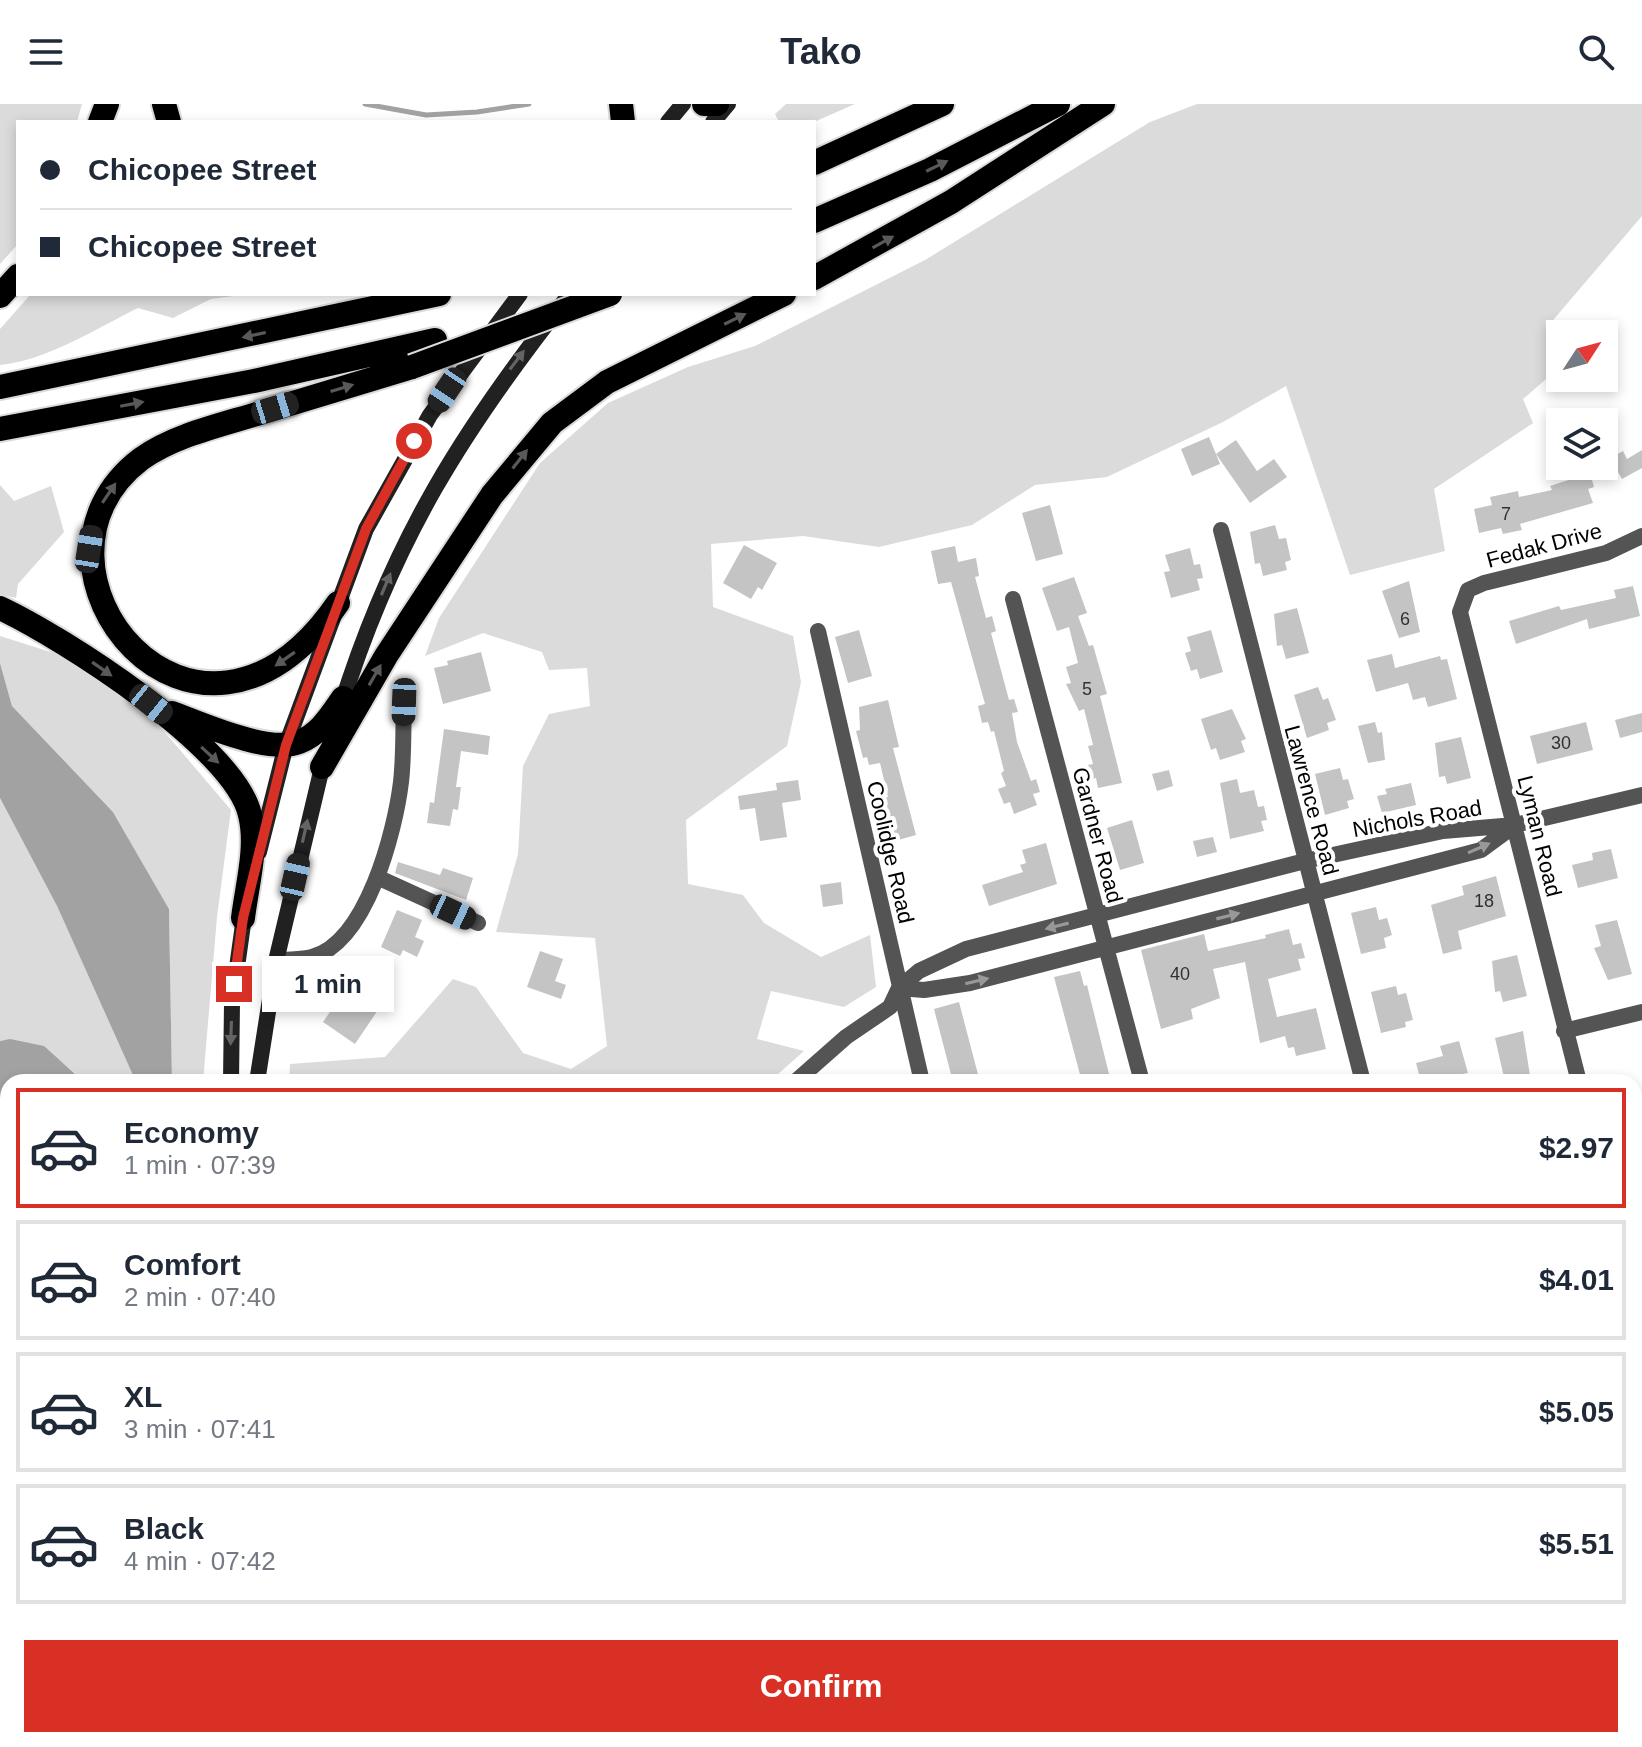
<!DOCTYPE html>
<meta charset="utf-8">
<style>
body{margin:0;font-family:Arial,sans-serif;background:#f6f6f7;color:#1f2937;height:100vh;display:flex;flex-direction:column;font-size:30px;white-space:nowrap}
*{box-sizing:border-box;margin:0}
p{font-size:26px;color:#747a83}
.icon{flex:none;width:44px;height:44px;fill:none;stroke:currentColor;stroke-width:2;stroke-linecap:round;stroke-linejoin:round}
.map{position:relative;flex:1;overflow:hidden}
.panel{position:absolute;left:0px;top:970px;width:1642px;height:674px;display:flex;flex-direction:column;background:#fff;border-radius:24px 24px 0 0;box-shadow:0 4px 12px #0003}
.panel>*{flex:none}
.top-card{position:absolute;left:16px;top:16px;width:800px;height:176px;border-radius:0px;box-shadow:0 4px 12px #0003;display:grid;align-content:center;height:176px;padding:0 24px;background:#fff}
.needle{width:52px;rotate:54deg}
.tools{position:absolute;left:1546px;top:216px;display:grid;gap:16px}
.tools a{display:grid;place-items:center;width:72px;height:72px;border-radius:0px;background:#fff;box-shadow:0 4px 12px #0003;font-size:40px}
.end{position:absolute;width:36px;height:36px;margin:-18px;border:10px solid #d93025;background:#fff;box-shadow:0 0 0 4px #fff}
.from{border-radius:50%}
.bubble{position:absolute;height:56px;border-radius:0px;background:#fff;box-shadow:0 4px 12px #0003;font-size:26px;font-weight:700;line-height:56px;text-align:center}
.car{position:absolute;width:24px;height:48px;margin:-24px -12px;border-radius:10px;box-shadow:0 0 6px 2px #0007;background:linear-gradient(#222 24%,#8ab4d8 0 40%,#222 0 76%,#8ab4d8 0 86%,#222 0)}
.top-card b{display:flex;align-items:center;gap:28px;height:76px;font-size:30px}
.top-card b+b{border-top:2px solid #e0e1e3}
.top-card i{width:20px;height:20px;background:#1f2937}
ul{padding:14px 0 0;list-style:none}
li{display:flex;align-items:center;gap:24px;height:120px;margin:0 16px 12px;padding:0 8px;border:4px solid #e0e1e3;border-radius:0px}
li div{flex:1}
li b{display:block;font-size:30px}
li em{font-style:normal;font-weight:700}
li.on{border-color:#d93025}
li>.icon{width:72px;height:72px;stroke-width:1.5}
.action{display:flex;gap:16px;margin-top:auto;padding:16px 24px}
.action a{flex:1;height:92px;border-radius:0px;background:#d93025;color:#fff;font-size:32px;font-weight:700;line-height:92px;text-align:center}
header{display:flex;justify-content:space-between;align-items:center;height:104px;padding:0 24px;background:#fff;font-size:36px;font-weight:700}
.map>svg:first-child{display:block}
</style>
<header><svg class="icon" aria-label="menu" viewBox="0 0 24 24"><path d="M4 6h16M4 12h16M4 18h16"/></svg>Tako<svg class="icon" aria-label="search" viewBox="0 0 24 24"><circle cx="10" cy="10" r="6"/><path d="M15 15l6 6"/></svg></header>
<div class="map">
<svg width="1642" height="1643" viewBox="0 0 1642 1643">
<rect width="100%" height="100%" fill="#fff"/>
<path fill="#dbdbdb" d="M0,0H82L77,18H18V140L0,160Z
M786,0H855L814,18H779L775,10Z
M1197,0H1642V112L1548,222L1560,242V263L1523,295L1533,319L1434,385L1445,447L1350,471L1286,282L1223,318L1107,373L1035,381L972,421L879,443L803,432L711,440L713,503L793,532L801,578L787,642L686,716L688,780L743,791L764,819L821,853L870,831L876,883L844,903L771,887L757,935L804,947L769,978H289L290,960L385,953L453,875L476,883L523,949L571,965L607,942L595,834L496,828L518,750L523,662L549,610L590,602L587,564L549,566L542,548L483,529L425,552L439,514L540,359L608,299L688,263L755,242L925,156L1150,18Z
M31,190H249L211,195L173,214L138,204C95,225 48,256 0,261V225Z
M0,381L14,397L51,382L64,428L18,480L16,494L0,490Z
M0,532L60,551L157,619L231,706L217,813L203,978H172L169,805L113,708L12,602L0,559Z
M0,694L57,802L136,978H84C65,958 29,932 0,937Z
M0,996L8,1000V1191L0,1171Z
M1642,1094V1290L1634,1288V1141L1639,1139L1634,1097Z
M523,1636H695L687,1643H528Z"/>
<path fill="#a2a2a2" d="M0,559L12,602L113,708L169,805L172,978H136L57,802L0,694Z
M10,935L44,942L84,978H8V1000L0,996V937Z
M0,1172L8,1191V1303L0,1296Z
M229,1636H407L412,1643H236Z"/>
<g fill="none" stroke-linecap="round" stroke-linejoin="round">
<path stroke="#a2a2a2" stroke-width="5" d="M365,0L426,11L477,8L529,0"/>
</g>
<path fill="#c4c4c4" d="M1209,333L1220,360L1192,372L1181,345Z
M1236,336L1257,367L1274,355L1287,373L1250,399L1216,350Z
M1642,346V364L1622,375L1610,354L1623,347L1627,355Z
M1590,369L1594,383L1588,385L1593,399L1520,420L1522,426L1503,430L1501,424L1479,429L1474,405L1492,401L1490,393L1518,387L1519,393L1552,386L1550,382Z
M1050,401L1063,450L1036,457L1022,409Z
M1275,421L1279,435L1286,434L1291,456L1285,458L1287,466L1263,472L1260,459L1255,460L1250,428Z
M744,441L777,459L762,486L758,483L751,495L723,479Z
M955,442L958,458L976,454L979,472L975,473L986,514L992,512L996,527L991,529L1009,596L1014,595L1018,608L1012,609L1017,638L1031,677L1036,675L1040,688L1033,690L1037,701L1014,710L1010,698L1004,700L998,685L1006,682L1001,669L1004,667L994,627L991,628L988,618L982,619L978,602L985,600L951,478L938,480L931,447Z
M1190,444L1194,461L1200,460L1203,474L1197,475L1200,486L1171,494L1164,468L1170,467L1165,451Z
M1074,473L1087,509L1078,512L1089,542L1093,541L1107,590L1100,592L1122,679L1098,684L1096,674L1091,675L1088,661L1093,660L1088,642L1093,641L1084,605L1079,607L1066,580L1071,579L1066,563L1078,559L1069,523L1057,527L1042,484Z
M1409,477L1420,528L1399,534L1382,487Z
M1633,482L1640,512L1589,525L1587,515L1516,540L1509,517L1559,502L1561,506L1616,494L1614,486Z
M1297,504L1309,549L1286,555L1282,541L1277,542L1274,510Z
M859,526L872,572L848,579L835,533Z
M1211,526L1223,568L1200,575L1197,565L1191,567L1185,549L1191,547L1187,533Z
M481,548L491,587L443,600L434,564L448,561L447,557Z
M1392,550L1395,564L1440,552L1441,556L1447,555L1457,595L1428,603L1425,593L1413,596L1408,579L1376,588L1367,556Z
M1318,583L1323,596L1328,594L1336,616L1327,619L1329,626L1307,634L1294,591Z
M888,596L899,643L893,644L916,731L891,738L879,695L888,693L880,659L869,661L867,653L863,654L856,627L860,626L859,603Z
M1232,605L1246,635L1241,637L1245,648L1220,656L1216,644L1211,646L1201,615Z
M1642,609V628L1620,634L1615,616Z
M1375,618L1378,629L1382,628L1385,656L1368,659L1358,622Z
M1586,618L1593,646L1537,660L1530,632Z
M444,625L490,632L488,651L461,647L456,683H461L458,706L453,705L450,722L427,719L430,698L434,699Z
M1461,633L1471,674L1447,680L1445,672L1439,673L1435,639Z
M1340,664L1343,676L1348,675L1354,695L1347,697L1349,704L1325,711L1315,670Z
M1169,666L1173,682L1157,687L1152,670Z
M1237,675L1240,689L1254,686L1258,703L1264,702L1267,716L1261,717L1264,727L1230,735L1220,679Z
M798,676L801,696L782,699L787,733L760,737L755,704L740,706L738,692L777,686L776,679Z
M1411,679L1416,701L1382,709L1377,692L1387,690L1385,685Z
M1132,716L1144,759L1120,766L1107,724Z
M1213,733L1217,748L1197,753L1193,737Z
M1046,739L1057,780L989,802L982,781L1023,768L1020,761L1026,759L1022,746Z
M1611,745L1618,774L1578,784L1572,761L1593,756L1592,749Z
M398,758L440,771L443,764L473,774L466,796L395,769Z
M1496,772L1506,812L1458,827L1462,845L1443,850L1431,801L1464,791L1462,782Z
M841,778L843,800L823,803L820,781Z
M1376,803L1379,816L1387,814L1392,831L1384,834L1386,844L1361,850L1351,809Z
M397,806L422,816L415,833L424,837L417,853L403,846L400,852L381,843Z
M1617,816L1632,870L1608,876L1594,844L1601,842L1595,821Z
M1289,825L1293,841L1301,839L1305,854L1298,855L1301,866L1268,875L1277,913L1316,904L1326,945L1296,952L1294,943L1288,944L1285,932L1260,939L1245,858L1213,865L1220,894L1191,905L1193,915L1161,925L1141,846L1204,830L1208,847L1266,834L1265,831Z
M540,847L563,855L555,877L566,881L561,895L527,883Z
M1517,851L1527,892L1503,898L1500,887L1495,888L1492,857Z
M1080,867L1084,882L1087,881L1111,978H1082L1054,873Z
M352,876L384,897L355,940L323,918Z
M1396,882L1398,891L1406,889L1413,916L1405,918L1406,923L1381,929L1371,888Z
M959,898L980,978H953L934,905Z
M1523,927L1531,978H1505L1495,934Z
M1459,937L1468,969L1421,978L1416,959L1443,952L1440,942Z"/>
<g fill="none" stroke-linecap="round" stroke-linejoin="round">
<defs>
<path id="motorway" d="M164,0L169,18
M621,0L623,18
M704,0H717
M100,18L107,0
M814,59L942,0
M814,117L930,66L1058,0
M814,174L951,98L1103,0
M0,192L18,172
M0,283L439,190
M0,325L254,277L435,236
M338,499C196,705 0,462 141,355C175,331 221,321 260,309C311,294 361,278 412,263
M0,504C62,533 235,643 250,711C258,743 247,781 243,814
M172,609C202,620 268,650 299,638C320,630 331,611 343,594
M322,663L386,552L492,391L552,319L607,278L784,190"/>
</defs>
<use href="#motorway" stroke="#dbdbdb" stroke-width="28"/>
<path stroke="#545454" stroke-width="16" d="M1221,426L1363,978
M1013,495L1142,978
M818,527L922,978
M377,773L478,819
M276,857C288,855 301,856 312,853C367,838 395,727 401,678C404,652 403,624 404,598
M899,884L924,886L970,879L1481,746L1515,721
M1564,927L1642,908
M795,978L846,933L890,903L899,884L919,867L966,845L1305,757L1443,727L1515,721L1642,691
M1579,978L1460,508L1468,486L1484,479L1606,449L1642,432
M1634,1501L1642,1497
M1211,1636L1219,1643
M1531,1636V1643
M1166,1643L1174,1636"/>
<path stroke="#212121" stroke-width="16" d="M668,18L683,0
M713,18L728,0
M341,602C393,436 463,325 570,190
M259,748L286,641L366,425L430,311L520,190
M231,978L232,899L245,806
M257,978L276,857L324,655
M0,1419L8,1413
M487,1636L492,1643"/>
<use href="#motorway" stroke="#000" stroke-width="24"/>
<defs>
<path id="motorway-bridge" d="M412,263L610,190"/>
</defs>
<use href="#motorway-bridge" stroke="#dbdbdb" stroke-width="28" stroke-linecap="butt"/>
<use href="#motorway-bridge" stroke="#000" stroke-width="24"/>
</g>
<defs><path id="oneway-solid" d="M-6-.8H1V-3.2L6.5 0L1 3.2V.8H-6Z" transform="scale(2)"/></defs>
<g fill="#595959">
<use href="#oneway-solid" transform="translate(937 62) rotate(-26)"/>
<use href="#oneway-solid" transform="translate(883 138) rotate(-29)"/>
<use href="#oneway-solid" transform="translate(735 215) rotate(-26)"/>
<use href="#oneway-solid" transform="translate(254 231) rotate(168)"/>
<use href="#oneway-solid" transform="translate(342 284) rotate(-17)"/>
<use href="#oneway-solid" transform="translate(132 300) rotate(-11)"/>
<use href="#oneway-solid" transform="translate(520 355) rotate(-52)"/>
<use href="#oneway-solid" transform="translate(109 389) rotate(-56)"/>
<use href="#oneway-solid" transform="translate(285 555) rotate(145)"/>
<use href="#oneway-solid" transform="translate(102 565) rotate(35)"/>
<use href="#oneway-solid" transform="translate(375 571) rotate(-60)"/>
<use href="#oneway-solid" transform="translate(210 651) rotate(43)"/>
</g>
<g fill="#646464">
<use href="#oneway-solid" transform="translate(517 256) rotate(-53)"/>
<use href="#oneway-solid" transform="translate(386 480) rotate(-67)"/>
<use href="#oneway-solid" transform="translate(305 727) rotate(-77)"/>
<use href="#oneway-solid" transform="translate(231 929) rotate(92)"/>
</g>
<g fill="#989898">
<use href="#oneway-solid" transform="translate(1479 744) rotate(-24)"/>
<use href="#oneway-solid" transform="translate(1228 812) rotate(-14)"/>
<use href="#oneway-solid" transform="translate(1057 822) rotate(166)"/>
<use href="#oneway-solid" transform="translate(977 877) rotate(-13)"/>
</g>
<g fill="none" stroke-linecap="round" stroke-linejoin="round">
<path stroke="#d93025" stroke-width="10" d="M234,880L243,814L286,641L366,425L414,337"/>
</g>
<g text-anchor="middle" stroke-width="8" stroke-linejoin="round" paint-order="stroke">
<g font-size="18" fill="#313131">
<text x="1506" y="416">7</text>
<text x="1405" y="521">6</text>
<text x="1087" y="591">5</text>
<text x="1561" y="645">30</text>
<text x="1484" y="803">18</text>
<text x="1180" y="876">40</text>
</g>
<g font-size="22" fill="#000" stroke="#fff">
<text transform="translate(1544 441) rotate(-15)" y="8">Fedak Drive</text>
<text transform="translate(1312 696) rotate(75)" y="8">Lawrence Road</text>
<text transform="translate(1417 714) rotate(-10)" y="8">Nichols Road</text>
<text transform="translate(1098 731) rotate(75)" y="8">Gardner Road</text>
<text transform="translate(1540 732) rotate(76)" y="8">Lyman Road</text>
<text transform="translate(891 748) rotate(77)" y="8">Coolidge Road</text>
</g>
</g>
</svg>
<div class="tools">
<a><svg class="needle" viewBox="-14 -14 28 28"><path d="M0-13l5 13h-10z" fill="#e53935"/><path d="M0 13l5-13h-10z" fill="#747a83"/></svg></a>
<a><svg class="icon" aria-label="layers" viewBox="0 0 24 24"><path d="M12 4l9 5-9 5-9-5zM3 14l9 5 9-5"/></svg></a>
</div>
<i class="end from" style="left:414px;top:337px"></i>
<i class="end" style="left:234px;top:880px"></i>
<div class="bubble" style="left:262px;top:852px;width:132px">1 min</div>
<i class="car" style="left:447px;top:286px;rotate:214deg"></i>
<i class="car" style="left:275px;top:304px;rotate:73deg"></i>
<i class="car" style="left:89px;top:445px;rotate:9deg"></i>
<i class="car" style="left:404px;top:598px;rotate:182deg"></i>
<i class="car" style="left:151px;top:600px;rotate:129deg"></i>
<i class="car" style="left:295px;top:773px;rotate:13deg"></i>
<i class="car" style="left:453px;top:808px;rotate:115deg"></i>
<div class="top-card">
<b><i class="from"></i>Chicopee Street</b>
<b><i></i>Chicopee Street</b>
</div>
<section class="panel">
<ul>
<li class="on"><svg class="icon" aria-label="car" viewBox="0 0 24 24"><path d="M5 17H2v-5l4-1 3-4h7l3 4 3 1v5h-3M9 17h6M6 11h13"/><circle cx="7" cy="17" r="2"/><circle cx="17" cy="17" r="2"/></svg><div><b>Economy</b><p>1 min · 07:39</p></div><em>$2.97</em></li>
<li><svg class="icon" aria-label="car" viewBox="0 0 24 24"><path d="M5 17H2v-5l4-1 3-4h7l3 4 3 1v5h-3M9 17h6M6 11h13"/><circle cx="7" cy="17" r="2"/><circle cx="17" cy="17" r="2"/></svg><div><b>Comfort</b><p>2 min · 07:40</p></div><em>$4.01</em></li>
<li><svg class="icon" aria-label="car" viewBox="0 0 24 24"><path d="M5 17H2v-5l4-1 3-4h7l3 4 3 1v5h-3M9 17h6M6 11h13"/><circle cx="7" cy="17" r="2"/><circle cx="17" cy="17" r="2"/></svg><div><b>XL</b><p>3 min · 07:41</p></div><em>$5.05</em></li>
<li><svg class="icon" aria-label="car" viewBox="0 0 24 24"><path d="M5 17H2v-5l4-1 3-4h7l3 4 3 1v5h-3M9 17h6M6 11h13"/><circle cx="7" cy="17" r="2"/><circle cx="17" cy="17" r="2"/></svg><div><b>Black</b><p>4 min · 07:42</p></div><em>$5.51</em></li>
</ul>
<div class="action"><a>Confirm</a></div>
</section>
</div>
